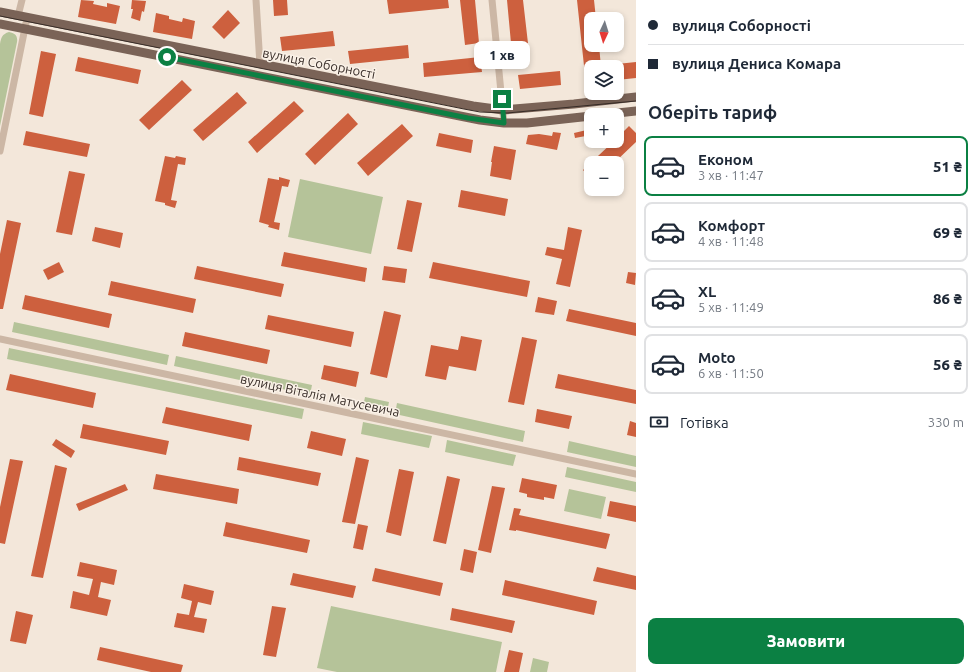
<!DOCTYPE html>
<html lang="uk">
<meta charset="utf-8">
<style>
body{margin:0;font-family:Ubuntu,sans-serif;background:#f2f2f3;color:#1f2937;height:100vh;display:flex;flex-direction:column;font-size:15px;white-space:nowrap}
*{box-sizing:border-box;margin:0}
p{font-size:13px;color:#747a83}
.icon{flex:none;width:22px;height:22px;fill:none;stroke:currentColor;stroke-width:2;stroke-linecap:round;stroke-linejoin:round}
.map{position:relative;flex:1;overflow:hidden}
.sheet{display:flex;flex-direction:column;background:#fff;width:340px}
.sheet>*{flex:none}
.top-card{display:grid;align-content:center;height:88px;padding:0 12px;background:#fff}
.needle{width:26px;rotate:184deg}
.buttons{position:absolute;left:584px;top:12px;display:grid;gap:8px}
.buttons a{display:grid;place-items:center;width:40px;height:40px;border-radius:8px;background:#fff;box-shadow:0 2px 6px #0003;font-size:20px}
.end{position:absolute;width:18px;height:18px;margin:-9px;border:5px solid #0b8043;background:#fff;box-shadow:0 0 0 2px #fff}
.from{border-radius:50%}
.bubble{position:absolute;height:28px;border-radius:8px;background:#fff;box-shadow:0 2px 6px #0003;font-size:13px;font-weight:800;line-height:28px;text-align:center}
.top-card b{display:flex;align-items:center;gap:14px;height:38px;font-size:15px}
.top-card b+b{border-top:1px solid #e0e1e3}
.top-card i{width:10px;height:10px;background:#1f2937}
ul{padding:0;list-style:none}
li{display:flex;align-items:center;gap:12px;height:60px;margin:0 8px 6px;padding:0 4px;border:2px solid #e0e1e3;border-radius:8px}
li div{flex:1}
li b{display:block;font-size:15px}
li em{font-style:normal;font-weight:800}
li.current{border-color:#0b8043}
li>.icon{width:36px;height:36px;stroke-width:1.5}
h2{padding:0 12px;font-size:18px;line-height:48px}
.pay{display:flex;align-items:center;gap:10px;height:44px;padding:0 12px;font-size:15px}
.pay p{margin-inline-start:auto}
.primary-button{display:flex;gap:8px;margin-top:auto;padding:8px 12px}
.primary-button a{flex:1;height:46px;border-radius:8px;background:#0b8043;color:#fff;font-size:16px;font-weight:800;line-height:46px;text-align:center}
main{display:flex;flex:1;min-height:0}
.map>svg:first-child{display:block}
</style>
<main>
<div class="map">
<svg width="636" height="672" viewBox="0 0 636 672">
<rect width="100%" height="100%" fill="#f3e7da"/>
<path fill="#b5c399" d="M9,32C15,33 18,36 17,42L0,126V44C1,38 2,34 9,32Z
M300,179L383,197L371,254L288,237Z
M14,322L169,355L167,365L12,332Z
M9,348L304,409L302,419L7,359Z
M176,356L312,385L310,395L174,366Z
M365,397L389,402L387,412L363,407Z
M397,403L525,431L523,442L395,414Z
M363,422L432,436L429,448L361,434Z
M447,440L516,455L513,466L445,452Z
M569,441L636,456V467L567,452Z
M567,467L636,482V492L565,477Z
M569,489L606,497L601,519L564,511Z
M331,606L502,642L496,672H337L317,668Z
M533,658L549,662L547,672H530Z"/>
<path fill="#cd603e" d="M81,0L94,1L93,4L107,7V3L120,6L116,24L78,17Z
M132,0L146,1L144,12L142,11L140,21L131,18L133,9H131Z
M273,0H287L288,15L274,16Z
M387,0H448L449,8L389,14Z
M460,0H475L479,43L465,45Z
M507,0H523L529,52L512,54Z
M577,0H594L596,19H591V45H599L601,67H591V94H587Z
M228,10L240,23L224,39L212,27Z
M156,13L169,16V19L182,22L183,18L195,21L192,39L153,32Z
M333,31L335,46L282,51L280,37Z
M408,45L409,58L350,64L348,51Z
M41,51L56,54L43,117L29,114Z
M78,57L141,70L138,84L75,71Z
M480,57L482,72L424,77L423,63Z
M636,62V78L617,80V64Z
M560,71L561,85L520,89L518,75Z
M182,80L192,90L149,130L139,120Z
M237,92L247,103L203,141L193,130Z
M294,101L304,111L257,153L248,142Z
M348,113L358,124L315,165L305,154Z
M402,124L413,136L368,176L357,163Z
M629,126L636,133V142L614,163H591V179L583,170L614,141H617V138Z
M591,129V135L575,138L574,133Z
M26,131L90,144L87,157L23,145Z
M553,132L561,133L557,150L526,144L528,135L539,134L552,136Z
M439,133L473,140L471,153L436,146Z
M494,146L516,150L511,180L490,176L492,162H491Z
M165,156L175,158L176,156L186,158L185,165L178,164L171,200L177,201L175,208L165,205V203L155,201Z
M69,171L85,174L72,235L56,232Z
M279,177L290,180L288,187L282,186L274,222L280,223L279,230L268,227L269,225L259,222L268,178L279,180Z
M461,190L508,199L505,216L458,207Z
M407,200L422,203L412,252L397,249Z
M7,220L21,223L3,309H0V254Z
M95,227L123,233L120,248L92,241Z
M568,227L582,230L570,287L556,284L562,259L545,255L547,247L564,250Z
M284,252L367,268L365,282L281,266Z
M59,262L64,272L48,280L43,270Z
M433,262L530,281L527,297L429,278Z
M197,266L284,284L281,297L194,279Z
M384,266L407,269L405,283L382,280Z
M628,272L636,273L635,285L626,283Z
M111,281L196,299L193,313L108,295Z
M25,295L112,314L109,328L22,309Z
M538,297L557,301L554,315L535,312Z
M569,309L636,323V336L566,321Z
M384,311L401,315L387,378L370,374Z
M268,315L354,332L351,347L265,329Z
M185,332L270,350L267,364L182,346Z
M461,336L482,340L476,371L449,366L446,380L425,376L431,345L458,350Z
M522,337L537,340L524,405L508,402Z
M324,365L359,372L356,387L321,379Z
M10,374L96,393L93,408L6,390Z
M558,374L636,390V404L555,388Z
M166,407L252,425L249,441L162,423Z
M537,409L572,416L569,429L535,422Z
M630,421L636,423V437L627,435Z
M83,424L169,441L166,455L80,438Z
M311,431L346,439L342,456L307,448Z
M56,439L75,451L71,458L52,445Z
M239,457L321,473L318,486L237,470Z
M356,457L369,460L355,524L342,522Z
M10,459L23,461L5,544L0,543V507Z
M55,465L67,468L43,578L31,576Z
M399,469L414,472L401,536L386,532Z
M156,474L239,489L237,504L153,489Z
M447,476L460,479L446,544L433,541Z
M522,478L557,485L554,499L544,497V500L527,497V494L519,492Z
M125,484L128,490L79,511L76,504Z
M492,486L505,488L491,553L478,550Z
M610,501L636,506V522L607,516Z
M514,508L521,509L519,515L610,534L606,549L516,530V531L509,530Z
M226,522L310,540L307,553L223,536Z
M358,524L368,526L363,550L353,548Z
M464,549L477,552L473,573L460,570Z
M80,562L117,570L114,585L101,582L98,597L111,600L107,616L70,608L73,591L89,595L93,579L77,576Z
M597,567L636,576V590L593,581Z
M375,568L443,583L440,596L372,581Z
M293,573L356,586L353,598L290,585Z
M505,580L597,601L594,615L502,595Z
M184,584L214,591L211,605L198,602L194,617L207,619L204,633L174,627L177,613L189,615L192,601L181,598Z
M272,606L286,608L276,657L263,655Z
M452,608L515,621L512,633L450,620Z
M16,611L33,615L26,644L10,641Z
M100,647L183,665L181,672H151L97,660Z
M509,650L523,653L519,672H504Z"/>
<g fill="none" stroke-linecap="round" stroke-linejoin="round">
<path stroke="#ccb7a5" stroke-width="7" d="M256,0L260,65
M492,0L504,123
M18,16L22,0
M0,151L27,18
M0,339L636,474"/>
<path stroke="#7a6357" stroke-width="9" d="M0,12L473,106L503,110L574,104L636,97
M0,24L480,120L504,123H527L591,116
M599,115L636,111"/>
<path stroke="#372c27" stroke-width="1" d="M0,16L464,109L480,112L507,113L636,101"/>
</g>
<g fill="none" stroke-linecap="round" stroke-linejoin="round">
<path stroke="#0b8043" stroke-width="5" d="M167,57L468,118L504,123L502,99"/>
</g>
<g text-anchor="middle" stroke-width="3" stroke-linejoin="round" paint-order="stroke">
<g font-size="13" fill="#372c27" stroke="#faf1e7">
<text transform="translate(319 63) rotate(11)" y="5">вулиця Соборності</text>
<text transform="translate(320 395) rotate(12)" y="5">вулиця Віталія Матусевича</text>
</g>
</g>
</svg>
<div class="buttons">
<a><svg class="needle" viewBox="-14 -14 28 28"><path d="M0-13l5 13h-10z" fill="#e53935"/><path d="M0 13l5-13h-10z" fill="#747a83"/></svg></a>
<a><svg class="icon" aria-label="layers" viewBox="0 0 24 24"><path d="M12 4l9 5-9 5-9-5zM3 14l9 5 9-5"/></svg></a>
<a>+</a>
<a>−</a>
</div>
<i class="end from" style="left:167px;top:57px"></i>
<i class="end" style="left:502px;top:99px"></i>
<div class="bubble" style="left:474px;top:41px;width:56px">1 хв</div>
</div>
<section class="sheet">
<div class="top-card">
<b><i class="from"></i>вулиця Соборності</b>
<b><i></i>вулиця Дениса Комара</b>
</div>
<h2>Оберіть тариф</h2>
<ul>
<li class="current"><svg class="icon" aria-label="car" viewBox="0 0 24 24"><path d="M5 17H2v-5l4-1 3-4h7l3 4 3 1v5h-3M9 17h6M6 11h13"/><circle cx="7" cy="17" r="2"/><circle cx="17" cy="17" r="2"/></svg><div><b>Економ</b><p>3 хв · 11:47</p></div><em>51 ₴</em></li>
<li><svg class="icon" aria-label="car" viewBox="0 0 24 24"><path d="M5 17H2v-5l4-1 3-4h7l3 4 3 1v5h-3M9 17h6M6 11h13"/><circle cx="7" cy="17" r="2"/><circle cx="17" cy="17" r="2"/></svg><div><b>Комфорт</b><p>4 хв · 11:48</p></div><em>69 ₴</em></li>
<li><svg class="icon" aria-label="car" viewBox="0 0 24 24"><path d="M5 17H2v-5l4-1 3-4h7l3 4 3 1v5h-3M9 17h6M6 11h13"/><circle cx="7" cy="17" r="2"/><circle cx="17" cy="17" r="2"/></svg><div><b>XL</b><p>5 хв · 11:49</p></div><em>86 ₴</em></li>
<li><svg class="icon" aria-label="car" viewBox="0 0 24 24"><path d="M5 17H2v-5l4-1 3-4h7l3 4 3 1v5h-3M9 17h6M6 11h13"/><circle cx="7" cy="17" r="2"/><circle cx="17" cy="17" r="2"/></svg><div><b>Moto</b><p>6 хв · 11:50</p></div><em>56 ₴</em></li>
</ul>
<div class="pay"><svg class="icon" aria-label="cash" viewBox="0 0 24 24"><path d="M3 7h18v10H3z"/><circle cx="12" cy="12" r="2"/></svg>Готівка<p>330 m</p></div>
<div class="primary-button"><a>Замовити</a></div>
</section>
</main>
